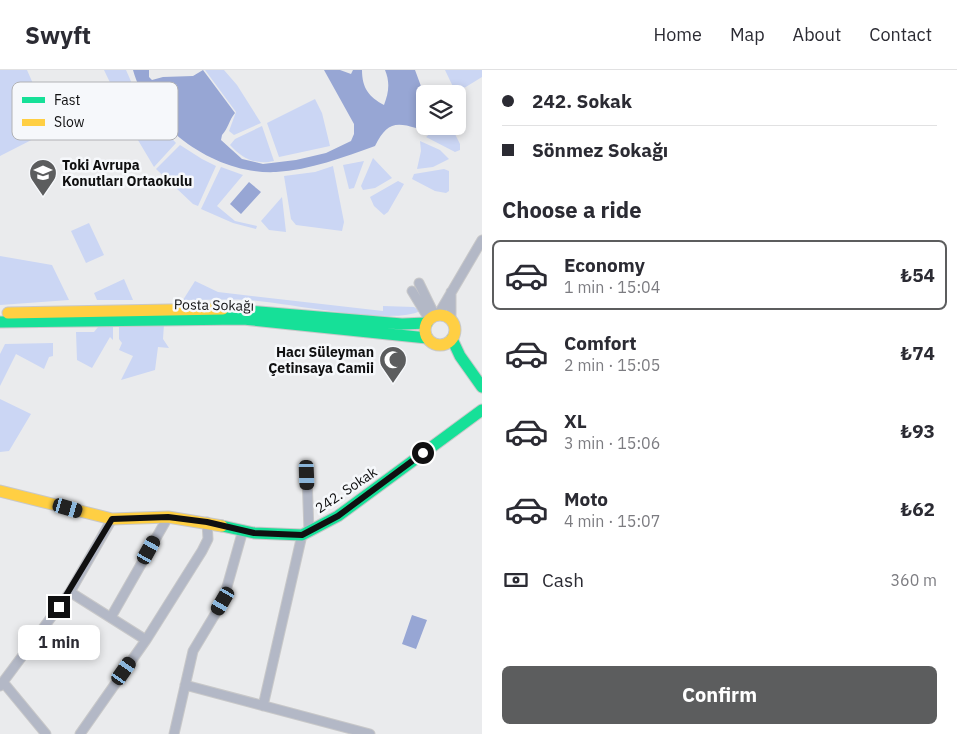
<!DOCTYPE html>
<meta charset="utf-8">
<style>
body{margin:0;font-family:"IBM Plex Sans",sans-serif;background:#f7f7f7;color:#2b2b33;height:100vh;display:flex;flex-direction:column;font-size:19px;white-space:nowrap}
*{box-sizing:border-box;margin:0}
p{font-size:16px;color:#7c7c81}
.icon{flex:none;width:28px;height:28px;fill:none;stroke:currentColor;stroke-width:2;stroke-linecap:round;stroke-linejoin:round}
.map{position:relative;flex:1;overflow:hidden}
.panel{display:flex;flex-direction:column;background:#fff;width:475px}
.panel>*{flex:none}
.guide{display:grid;align-content:center;height:110px;padding:0 20px;background:#fff}
.controls{position:absolute;left:416px;top:15px;display:grid;gap:10px}
.controls a{display:grid;place-items:center;width:50px;height:50px;border-radius:8px;background:#fff;box-shadow:0 2px 8px #0003;font-size:25px}
.end{position:absolute;width:22px;height:22px;margin:-11px;border:6px solid #101011;background:#fff;box-shadow:0 0 0 2px #fff}
.from{border-radius:50%}
.bubble{position:absolute;height:35px;border-radius:8px;background:#fff;box-shadow:0 2px 8px #0003;font-size:16px;font-weight:700;line-height:35px;text-align:center}
.car{position:absolute;width:15px;height:30px;margin:-15px -8px;border-radius:6px;box-shadow:0 0 4px 1px #0007;background:linear-gradient(#222 24%,#8ab4d8 0 40%,#222 0 76%,#8ab4d8 0 86%,#222 0)}
.guide b{display:flex;align-items:center;gap:18px;height:48px;font-size:19px}
.guide b+b{border-top:1px solid #e1e1e2}
.guide i{width:12px;height:12px;background:#2b2b33}
ul{padding:0;list-style:none}
li{display:flex;align-items:center;gap:15px;height:70px;margin:0 10px 8px;padding:0 10px;border:2px solid transparent;border-radius:8px}
li div{flex:1}
li b{display:block;font-size:19px}
li em{font-style:normal;font-weight:700}
li.current{border-color:#5c5d5e}
li>.icon{width:45px;height:45px;stroke-width:1.5}
h2{padding:0 20px;font-size:22px;line-height:60px}
.pay{display:flex;align-items:center;gap:12px;height:55px;padding:0 20px;font-size:19px}
.pay p{margin-inline-start:auto}
.primary-button{display:flex;gap:10px;margin-top:auto;padding:10px 20px}
.primary-button a{flex:1;height:58px;border-radius:8px;background:#5c5d5e;color:#fff;font-size:20px;font-weight:700;line-height:58px;text-align:center}
header{display:flex;align-items:center;gap:30px;box-sizing:border-box;height:70px;padding:0 25px;background:#fff;border-bottom:1px solid #e1e1e2}
header strong{font-size:24px}
nav{display:flex;gap:28px;margin-inline-start:auto;font-size:18px}
main{display:flex;flex:1;min-height:0}
.map>svg:first-child{display:block}
</style>
<header>
<strong>Swyft</strong>
<nav><a>Home</a><a>Map</a><a>About</a><a>Contact</a></nav>
</header>
<main>
<div class="map">
<svg width="482" height="664" viewBox="0 0 482 664">
<rect width="100%" height="100%" fill="#eaebed"/>
<path fill="#cbd6f4" d="M0,0H27L53,59L0,86Z
M104,0H126L141,34L147,41L128,50Z
M205,0H224L237,15L261,53L234,65L229,61L236,42Z
M445,0H482V7L456,23Z
M315,29L322,43L330,76L279,87L267,53Z
M150,45L176,73L154,97L129,55Z
M262,56L274,91C255,95 243,89 230,75L235,69Z
M439,56H451L460,74V80L455,82L426,67Z
M420,71L440,80L449,89L433,97L417,99L421,81Z
M180,75L202,89L216,96L198,136L193,134L156,99Z
M373,88L392,108L375,118L363,120L361,116Z
M364,91L354,118L349,119L343,95Z
M333,96L344,152L342,161L296,155L291,149L284,106L315,102Z
M221,97L243,105L217,136L235,151L257,156L256,159L233,153L201,139Z
M444,99L449,101V121L446,123L435,121L412,109L414,104Z
M398,111L404,114L388,142L384,145L374,136L370,127Z
M282,127L286,162L269,160L261,151Z
M89,153L104,185L86,193L71,161Z
M0,186L52,195L69,230L0,235Z
M124,209L133,230H97L94,223Z
M195,211L218,222L383,241V236L414,237L420,241C392,256 285,232 248,230C227,229 205,230 183,230Z
M119,254H164L163,269L169,278L158,277L155,300L121,310L133,286L119,280L122,273L119,269Z
M98,257H113V270L110,267L92,298L77,290L76,262H94Z
M53,273V286L49,287L44,299L16,284L0,316V284L5,274Z
M0,329L31,344L9,381L0,382Z"/>
<path fill="#97a6d4" d="M133,0H149V7L152,10L163,7L193,6L203,0L235,43C229,50 228,59 222,65L221,70L242,89L263,94L296,90L326,83L351,71L354,64V54L324,0H340L351,4L353,0H362C362,18 369,27 384,35C389,22 390,12 385,0H415L425,27V53L416,58C394,51 386,54 375,76C344,87 310,100 276,102C216,105 149,58 133,0Z
M249,112L261,122L241,144L230,134Z
M412,545L427,550L416,579L402,574Z"/>
<g fill="none" stroke-linecap="round" stroke-linejoin="round">
<defs>
<path id="street" d="M419,213L435,246
M412,221L429,249
M451,222V250
M438,245L482,170
M307,405L309,462
M70,522L146,570
M111,547L168,447
M0,613L3,612L46,664
M185,615L370,664
M0,616L70,522L112,449
M263,636L302,465
M80,664L146,570L202,481L208,469L207,452
M174,664L193,581L223,531L243,460"/>
<path id="fast" d="M223,239L402,254L427,253
M0,252L243,249L427,268
M452,269L460,286L482,317
M222,456L254,463L302,465L338,446L482,340"/>
<path id="slow" d="M8,243L223,239
M425 260a15 15 0 1 1 30 0a15 15 0 1 1-30 0Z
M0,421L112,449L168,447L222,456"/>
</defs>
<use href="#street" stroke="#c8c8c9" stroke-width="11"/>
<use href="#fast" stroke="#c8c8c9" stroke-width="13"/>
<use href="#slow" stroke="#c8c8c9" stroke-width="13"/>
<use href="#street" stroke="#b3b8c6" stroke-width="9"/>
<use href="#fast" stroke="#16e098" stroke-width="11"/>
<use href="#slow" stroke="#ffcf43" stroke-width="11"/>
</g>
<g fill="none" stroke-linecap="round" stroke-linejoin="round">
<path stroke="#101011" stroke-width="6" d="M59,537L112,449L168,447L207,452L254,463L302,465L338,446L423,383"/>
</g>
<defs>
<symbol id="school-pin" viewBox="-11 -11 22 30"><path d="M0 17L-7.5 6A9.5 9.5 0 1 1 7.5 6Z" fill="#5c5d5e" stroke="#f6f8fb"/><path d="M0-5L7-2L0 1L-7-2ZM-4 1L0 2.5L4 1V4Q0 6-4 4Z" fill="#fff"/></symbol>
<symbol id="mosque-pin" viewBox="-11 -11 22 30"><path d="M0 17L-7.5 6A9.5 9.5 0 1 1 7.5 6Z" fill="#5c5d5e" stroke="#f6f8fb"/><path d="M3.5-4.9A6 6 0 1 0 3.5 4.9A5 5 0 1 1 3.5-4.9Z" fill="#fff"/></symbol>
</defs>
<g fill-rule="evenodd">
<use href="#school-pin" x="27" y="87" width="32" height="43"/>
<use href="#mosque-pin" x="377" y="274" width="32" height="43"/>
</g>
<g text-anchor="middle" stroke-width="5" stroke-linejoin="round" paint-order="stroke">
<g font-size="14" font-weight="bold" fill="#101011" stroke="#f6f8fb" text-anchor="start">
<text x="62" y="100">Toki Avrupa<tspan x="62" dy="16">Konutları Ortaokulu</tspan></text>
<text x="374" y="287" text-anchor="end">Hacı Süleyman<tspan x="374" dy="16">Çetinsaya Camii</tspan></text>
</g>
<g font-size="14" fill="#101011" stroke="#f6f8fb">
<text transform="translate(214 235) rotate(1)" y="5">Posta Sokağı</text>
<text transform="translate(346 420) rotate(-34)" y="5">242. Sokak</text>
</g>
</g>
<rect x="12" y="12" width="166" height="58" rx="8" fill="#f6f8fb" stroke="#b1b2b5" stroke-width="1"/>
<rect x="22" y="27" width="23" height="6" fill="#16e098"/>
<rect x="22" y="49" width="23" height="7" fill="#ffcf43"/>
<g font-size="14" fill="#101011">
<text x="54" y="35">Fast</text>
<text x="54" y="57">Slow</text>
</g>
</svg>
<div class="controls">
<a><svg class="icon" aria-label="layers" viewBox="0 0 24 24"><path d="M12 4l9 5-9 5-9-5zM3 14l9 5 9-5"/></svg></a>
</div>
<i class="end from" style="left:423px;top:383px"></i>
<i class="end" style="left:59px;top:537px"></i>
<div class="bubble" style="left:18px;top:555px;width:82px">1 min</div>
<i class="car" style="left:307px;top:405px;rotate:178deg"></i>
<i class="car" style="left:68px;top:438px;rotate:106deg"></i>
<i class="car" style="left:149px;top:480px;rotate:29deg"></i>
<i class="car" style="left:223px;top:531px;rotate:210deg"></i>
<i class="car" style="left:124px;top:601px;rotate:35deg"></i>
</div>
<section class="panel">
<div class="guide">
<b><i class="from"></i>242. Sokak</b>
<b><i></i>Sönmez Sokağı</b>
</div>
<h2>Choose a ride</h2>
<ul>
<li class="current"><svg class="icon" aria-label="car" viewBox="0 0 24 24"><path d="M5 17H2v-5l4-1 3-4h7l3 4 3 1v5h-3M9 17h6M6 11h13"/><circle cx="7" cy="17" r="2"/><circle cx="17" cy="17" r="2"/></svg><div><b>Economy</b><p>1 min · 15:04</p></div><em>₺54</em></li>
<li><svg class="icon" aria-label="car" viewBox="0 0 24 24"><path d="M5 17H2v-5l4-1 3-4h7l3 4 3 1v5h-3M9 17h6M6 11h13"/><circle cx="7" cy="17" r="2"/><circle cx="17" cy="17" r="2"/></svg><div><b>Comfort</b><p>2 min · 15:05</p></div><em>₺74</em></li>
<li><svg class="icon" aria-label="car" viewBox="0 0 24 24"><path d="M5 17H2v-5l4-1 3-4h7l3 4 3 1v5h-3M9 17h6M6 11h13"/><circle cx="7" cy="17" r="2"/><circle cx="17" cy="17" r="2"/></svg><div><b>XL</b><p>3 min · 15:06</p></div><em>₺93</em></li>
<li><svg class="icon" aria-label="car" viewBox="0 0 24 24"><path d="M5 17H2v-5l4-1 3-4h7l3 4 3 1v5h-3M9 17h6M6 11h13"/><circle cx="7" cy="17" r="2"/><circle cx="17" cy="17" r="2"/></svg><div><b>Moto</b><p>4 min · 15:07</p></div><em>₺62</em></li>
</ul>
<div class="pay"><svg class="icon" aria-label="cash" viewBox="0 0 24 24"><path d="M3 7h18v10H3z"/><circle cx="12" cy="12" r="2"/></svg>Cash<p>360 m</p></div>
<div class="primary-button"><a>Confirm</a></div>
</section>
</main>
